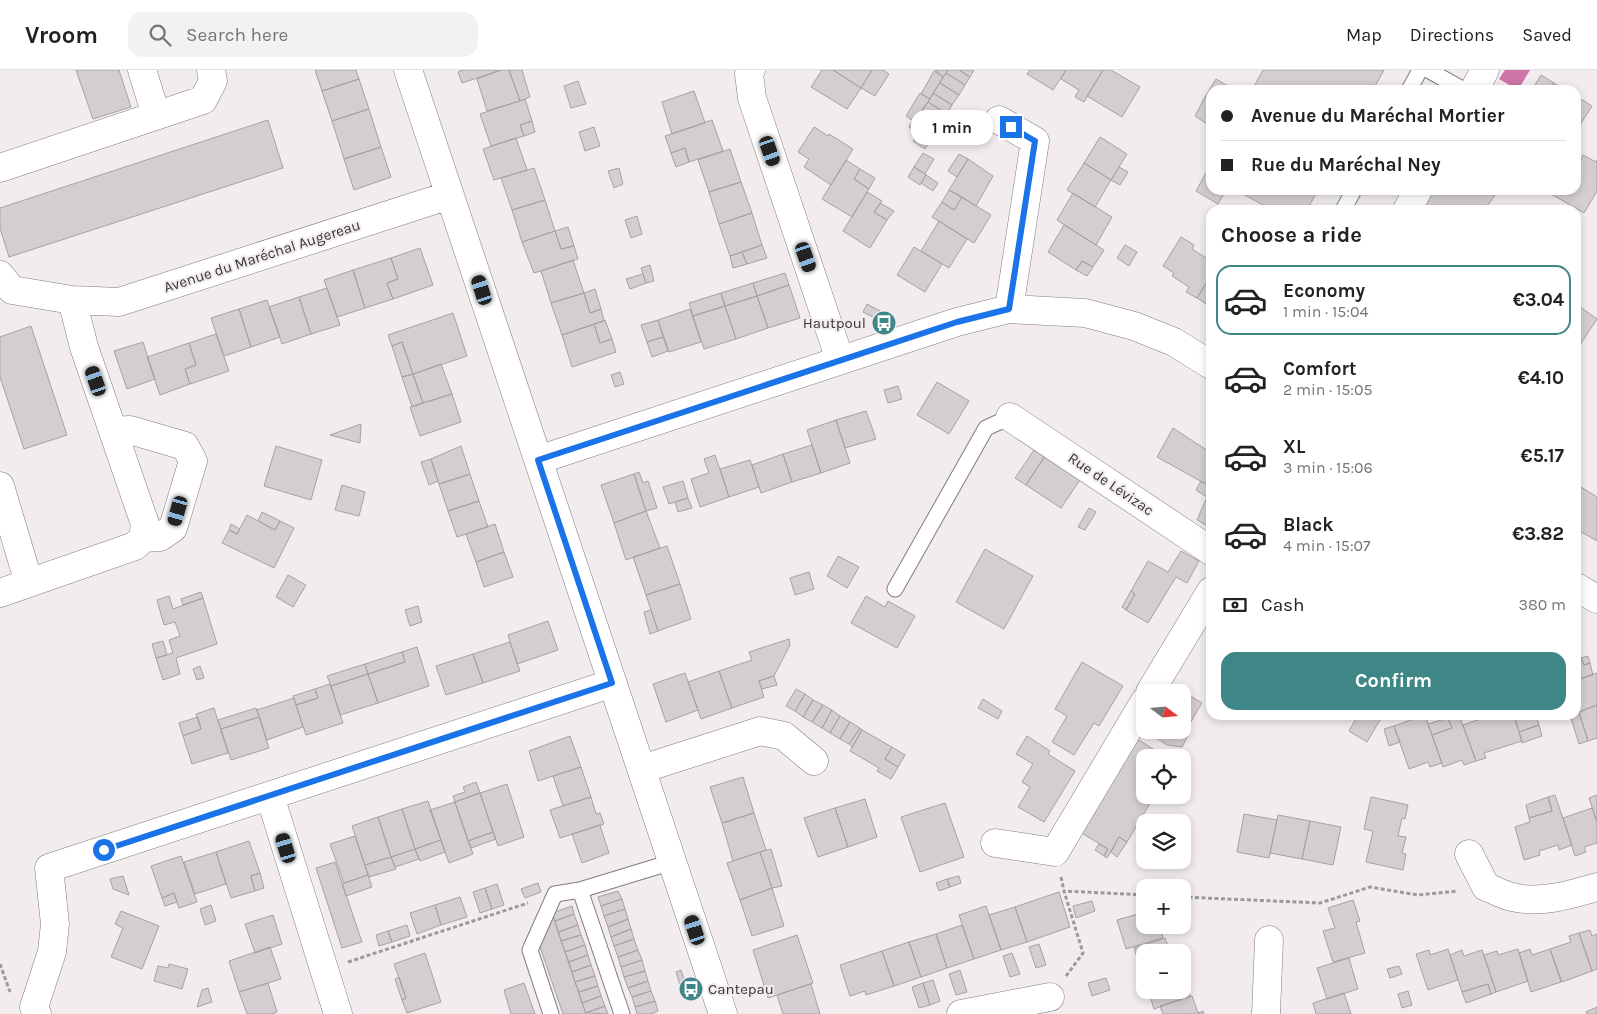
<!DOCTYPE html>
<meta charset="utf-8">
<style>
body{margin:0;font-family:Karla,sans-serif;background:#f2f2f2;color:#222;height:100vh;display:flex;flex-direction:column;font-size:19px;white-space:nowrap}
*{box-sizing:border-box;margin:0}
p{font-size:16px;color:#767676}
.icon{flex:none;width:28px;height:28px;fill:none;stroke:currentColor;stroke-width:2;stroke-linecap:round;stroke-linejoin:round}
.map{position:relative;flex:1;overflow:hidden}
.drawer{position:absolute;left:1206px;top:135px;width:375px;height:515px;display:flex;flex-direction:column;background:#fff;border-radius:15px;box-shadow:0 2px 8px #0003}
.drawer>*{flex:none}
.guide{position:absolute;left:1206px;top:15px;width:375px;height:110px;border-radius:15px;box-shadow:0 2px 8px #0003;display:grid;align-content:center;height:110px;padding:0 15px;background:#fff}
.needle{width:32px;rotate:106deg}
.buttons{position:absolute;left:1136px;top:614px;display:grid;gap:10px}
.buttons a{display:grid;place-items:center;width:55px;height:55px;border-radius:10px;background:#fff;box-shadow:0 2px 8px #0003;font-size:25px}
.end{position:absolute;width:22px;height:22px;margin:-11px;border:6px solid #1a73e8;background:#fff;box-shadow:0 0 0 2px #fff}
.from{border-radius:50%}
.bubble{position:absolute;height:35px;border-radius:15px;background:#fff;box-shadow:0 2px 8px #0003;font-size:16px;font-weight:700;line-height:35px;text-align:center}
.car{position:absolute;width:15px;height:30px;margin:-15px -8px;border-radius:6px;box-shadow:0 0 4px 1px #0007;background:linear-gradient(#222 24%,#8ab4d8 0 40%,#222 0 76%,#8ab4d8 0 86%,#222 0)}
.guide b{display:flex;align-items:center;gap:18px;height:48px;font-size:19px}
.guide b+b{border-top:1px solid #e0e0e0}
.guide i{width:12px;height:12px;background:#222}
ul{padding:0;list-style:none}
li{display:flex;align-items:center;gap:15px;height:70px;margin:0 10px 8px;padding:0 5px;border:2px solid transparent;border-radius:15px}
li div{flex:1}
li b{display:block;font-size:19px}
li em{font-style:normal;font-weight:700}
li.active{border-color:#3e8786}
li>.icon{width:45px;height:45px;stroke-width:1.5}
h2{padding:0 15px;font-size:22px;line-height:60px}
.pay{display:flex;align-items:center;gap:12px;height:55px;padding:0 15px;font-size:19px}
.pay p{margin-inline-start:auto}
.cta{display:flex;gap:10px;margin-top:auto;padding:10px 15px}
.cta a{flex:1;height:58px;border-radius:15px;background:#3e8786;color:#fff;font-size:20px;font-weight:700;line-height:58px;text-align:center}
header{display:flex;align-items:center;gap:30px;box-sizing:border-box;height:70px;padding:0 25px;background:#fff;border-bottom:1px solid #e0e0e0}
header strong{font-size:24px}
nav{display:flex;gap:28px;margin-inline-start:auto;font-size:18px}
.search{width:350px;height:45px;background:#f2f2f2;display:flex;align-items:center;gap:12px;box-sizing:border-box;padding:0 18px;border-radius:15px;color:#767676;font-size:19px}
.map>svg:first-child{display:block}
</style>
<header>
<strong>Vroom</strong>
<div class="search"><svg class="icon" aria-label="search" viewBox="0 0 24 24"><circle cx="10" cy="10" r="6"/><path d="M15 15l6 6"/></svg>Search here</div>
<nav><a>Map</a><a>Directions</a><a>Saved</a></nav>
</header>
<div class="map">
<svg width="1597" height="944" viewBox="0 0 1597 944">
<rect width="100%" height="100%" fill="#f2ecef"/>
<path fill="#cd75a9" d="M1505,0H1530L1518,20L1499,9Z"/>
<path fill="#d4ced1" stroke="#a7a1a4" d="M76,0H119L131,37L93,49Z
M315,0H356L359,9L322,21Z
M463,0H501L462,13L458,2Z
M501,0H509L520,31L487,41L477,9Z
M509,0H522L530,27L520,31Z
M822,0H833L861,18L847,39L811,17Z
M833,0H872L861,18Z
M872,0H883L889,4L875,26L861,18Z
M935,0H948L943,7Z
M948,0H959L970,7L965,15L946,3Z
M959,0H974L970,7Z
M1030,0H1066L1053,20L1027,4Z
M1066,0H1103L1084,32L1075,27L1079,20L1061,9Z
M1103,0H1111L1140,17L1122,47L1087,26Z
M1263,0H1384L1373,20H1252Z
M934,1L943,7L930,29L921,24Z
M946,3L965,15L959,25L940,13Z
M1541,5L1554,13L1549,20H1532Z
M359,9L369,39L332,51L322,21Z
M1216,9L1228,16L1226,20H1211V31L1205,27Z
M578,11L586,34L571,38L564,16Z
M940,13L959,25L952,35L933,23Z
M1554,13L1565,20H1549Z
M694,21L705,53L672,64L662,32Z
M920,23L930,29L915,52L906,46Z
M933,23L952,35L947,44L928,32Z
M1576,26L1592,36L1576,61Z
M1205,27L1211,31V46L1207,54L1195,46Z
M525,29L532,51L520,55L524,66L491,76L480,44Z
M928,32L947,44L942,52L922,40Z
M369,39L381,77L344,89L332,51Z
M922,40L942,52L935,64L915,52Z
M268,50L283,98L9,187L0,158V138Z
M712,50L723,81L689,92L685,78L671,83L665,66Z
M913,50L935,64L925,79L913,71L918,63L909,57Z
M532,51L535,62L524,66L520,55Z
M594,57L600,76L585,81L579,62Z
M814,57L828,66L829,64L853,79L831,115L804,97L809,89L798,82Z
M1100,67L1127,84L1111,110L1084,93Z
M516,68L527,100L494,110L483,79Z
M381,77L391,107L354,120L344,89Z
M685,78L689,92L676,97L671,83Z
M730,79L741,112L709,122L698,90Z
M923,83L934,89L925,104L914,97Z
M959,84L968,89L957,107L948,101Z
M1583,85L1596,92L1597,90V121L1584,143L1551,124L1553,120H1576V92L1579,93Z
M968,89L993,106L976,136L949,120Z
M846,90L860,99L854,109L869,119L852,147L822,129Z
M1084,93L1111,110L1095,137L1067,120Z
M1211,94V120H1226L1218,134L1196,121Z
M914,97L926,105L920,115L908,107Z
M1119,97L1128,102L1120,115L1111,110Z
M534,98L545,130L512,140L501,108Z
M619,98L623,114L614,118L608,101Z
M860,99L875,108L869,119L854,109Z
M926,105L938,113L933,121L921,113Z
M741,112L752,143L719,154L709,122Z
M949,120L962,127L954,140L942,132Z
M1236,120H1318L1307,140H1272Z
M1432,120H1499L1484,140H1422Z
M867,122L882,131L874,142L887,150L870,178L843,161Z
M1073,123L1112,147L1096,175L1057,150Z
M962,127L991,145L974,173L932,147L942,132L954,140Z
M545,130L555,161L522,172L512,140Z
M880,133L894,141L887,150L874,142Z
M752,143L762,175L730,186L719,154Z
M637,146L642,164L631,168L625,150Z
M939,151L967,169L949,198L921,181Z
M1064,155L1104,180L1093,197L1082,191L1076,200L1048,182Z
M568,157L574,176L561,179L555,161Z
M555,161L561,179L574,176L578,189L534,203L522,172Z
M1181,167L1194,175L1192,179L1211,191V206L1197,228L1186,222L1189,217L1172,206L1174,203L1163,196Z
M762,175L767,188L747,194L742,182Z
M1125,175L1137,182L1129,196L1117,188Z
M914,177L942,194L925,222L897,205Z
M420,178L433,215L393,229L387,213L398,209L391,188Z
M742,182L747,194L733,198L730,186Z
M391,188L398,209L387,213L393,229L365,238L353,200Z
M573,190L584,223L551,233L541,201Z
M1082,191L1093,197L1087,206L1076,200Z
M650,195L654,211L646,213L641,198Z
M353,200L365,238L337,247L324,210Z
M785,203L789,215L757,226L753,213Z
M643,204L646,213L630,219L626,209Z
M1211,206V229L1208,235L1197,228Z
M753,213L757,226L725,236L721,223Z
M789,215L800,248L768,258L757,226Z
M327,218L340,255L311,264L299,227Z
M595,219L601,239L590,243L584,223Z
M584,223L590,243L601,239L604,251L562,265L551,233Z
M721,223L725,236L693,246L689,233Z
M757,226L768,258L736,269L725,236Z
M299,227L311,264L282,274L269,237Z
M267,230L280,267L251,277L239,239Z
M867,234L886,244L882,252L863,242Z
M1576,234L1597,249L1576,281Z
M725,236L736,269L704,279L693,246Z
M239,239L251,277L224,286L211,248Z
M690,239L701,272L669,282L658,250Z
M453,243L467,286L413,304L402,272L392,276L388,265Z
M605,250L612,269L600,273L594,254Z
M658,250L663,267L647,272L641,255Z
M594,254L600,273L612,269L616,282L572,297L562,265Z
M31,256L67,365L24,379L0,307V267Z
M216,264L229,301L190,314L185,299L196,295L189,273Z
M663,267L668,281L652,287L647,272Z
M143,272L155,309L127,319L114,281Z
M402,272L413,304L402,307L392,276Z
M189,273L196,295L185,299L190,314L160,325L147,287Z
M441,294L452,324L423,333L413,304Z
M620,302L624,314L615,317L611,305Z
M413,304L423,333L412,337L402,307Z
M937,312L969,331L949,364L917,345Z
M898,316L902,329L888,333L884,320Z
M452,324L461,352L420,366L410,337Z
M866,341L876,369L845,378L836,350Z
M836,350L850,393L821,403L807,360Z
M361,354L360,373L330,365Z
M1173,358L1211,383V417L1157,387Z
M812,375L821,403L792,412L783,384Z
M276,376L322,390L311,430L264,416Z
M461,376L470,404L439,414L431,389Z
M1034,380L1045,386L1026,415L1015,408Z
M783,384L792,412L761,423L752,395Z
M715,385L729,427L700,437L691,409L709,403L704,389Z
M1045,386L1080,410L1061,438L1026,415Z
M431,389L438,411L429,415L421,392Z
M750,390L759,417L729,427L720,399Z
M639,402L643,413L648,411L657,438L646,441L634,404Z
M470,404L479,431L448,441L439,414Z
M634,404L646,441L614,453L601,415Z
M683,411L688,428L669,434L663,417Z
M1201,411L1211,417V458L1197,450L1207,427L1196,420Z
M342,415L365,422L359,446L335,440Z
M1581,417L1597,427V471L1576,459L1579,456L1576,454V425Z
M688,428L692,438L678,442L675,432Z
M479,431L488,457L457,467L448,441Z
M1089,438L1096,442L1085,460L1078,457Z
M646,441L660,478L626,490L614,453Z
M262,442L280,451L275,460L258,451Z
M247,445L275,460L280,451L294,458L274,498L222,473L229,460L237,464Z
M231,454L240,459L237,464L229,460Z
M495,454L504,482L476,492L466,464Z
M667,476L680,514L646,525L633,487Z
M985,479L1033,506L1004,559L956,532Z
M1181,481L1199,491L1187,513L1176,507L1148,553L1126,540L1135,524L1131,521L1148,491L1168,502Z
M504,482L513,507L484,517L476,492Z
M838,486L859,497L847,518L827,506Z
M809,502L814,519L795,525L790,508Z
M288,505L306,515L293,537L276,527Z
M680,514L691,549L658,561L646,525Z
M1131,521L1135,524L1126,540L1122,537Z
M201,522L203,528L183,535L181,529Z
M169,526L173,539L203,528L217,574L176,588L180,604L163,610L156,588L173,583L169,570L180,566L175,552L164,555L157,530Z
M866,526L885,537L888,531L915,546L897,578L851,553Z
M418,536L422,552L410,556L405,540Z
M651,540L658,561L650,564L644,542Z
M548,551L558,580L517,594L508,565Z
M789,569L790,575L774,606L759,611L764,627L732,638L719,601L752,590L749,582Z
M163,571L167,585L156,588L152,574Z
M510,572L520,601L483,613L473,584Z
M1576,576L1584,595L1590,593L1593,605L1576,610Z
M417,577L429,616L378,633L368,604L405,592L402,582Z
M402,582L405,592L368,604L365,594Z
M473,584L483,613L446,625L436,596Z
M1588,586L1590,593L1584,595L1581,588Z
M1082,592L1123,616L1099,656L1094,653L1074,685L1052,672L1067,646L1055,639Z
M365,594L368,604L331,616L327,606Z
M200,596L204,608L197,610L193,599Z
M719,601L732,638L701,649L688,612Z
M685,603L698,640L666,652L653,614Z
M1597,603V635L1579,642L1576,633V610Z
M368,604L378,633L340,645L331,616Z
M774,606L777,615L762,619L759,611Z
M1169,613L1202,633L1184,663L1188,665L1182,677L1167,675L1150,664L1152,660H1182V622H1164Z
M330,614L343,653L306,665L296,635L318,628L315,619Z
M315,619L318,628L296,635L293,626Z
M796,619L805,624L795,641L786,636Z
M805,624L813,630L803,647L795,641Z
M294,628L303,657L267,670L257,640Z
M983,629L1002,641L998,649L978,638Z
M813,630L823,635L812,652L803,647Z
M823,635L832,640L822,658L812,652Z
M1597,635V668L1588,671L1579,642Z
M214,638L228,683L192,694L183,666L201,659L196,644Z
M256,638L259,647L221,659L218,650Z
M832,640L840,646L830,663L822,658Z
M1579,642L1588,671L1579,674L1570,645H1576V643Z
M1358,645H1383L1367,672L1349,661Z
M1425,645L1442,693L1430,697L1428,692L1409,699L1394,656Z
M1450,645H1459L1476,691L1464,695L1462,690L1443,697L1432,665L1452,658L1447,646Z
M1492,645H1514L1522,671L1484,683L1486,688L1476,691L1463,655Z
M1528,645H1536L1539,655L1519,662L1515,649Z
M840,646L850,652L840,669L830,663Z
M198,647L201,659L183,666L179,653Z
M259,647L269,678L231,690L221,659Z
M1448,648L1452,658L1432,665L1428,654Z
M850,652L860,658L849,674L840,669Z
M1539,655L1542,666L1522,673L1519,662Z
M1394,656L1400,672L1389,676L1384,659Z
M860,658L862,660L852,677L849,674Z
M862,660L892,677L885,689L898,697L891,709L877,701L879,698L850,681Z
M570,666L581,697L538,711L529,681Z
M1027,666L1050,681L1048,684L1075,701L1044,752L1018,737L1030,717L1022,712L1033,694L1016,684Z
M1137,669L1155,680L1150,688H1145V696L1140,703L1145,706V725H1155L1127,772L1119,767L1107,788L1104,786L1108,779L1080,762Z
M892,677L905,685L898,697L885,689Z
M1155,680L1167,688H1150Z
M581,697L591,727L563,736L553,706Z
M743,707L754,743L722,753L710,717Z
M476,712L480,723L455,732L453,726L465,722L463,717Z
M507,714L524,767L498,776L480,723Z
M480,723L493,762L468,771L455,732Z
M1555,725L1572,775L1559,780L1558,775L1539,781L1540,785L1524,790L1515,757L1530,752L1529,748L1552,741L1548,727Z
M1597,725V752L1589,728Z
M591,727L596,744L600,743L604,754L560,768L550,740Z
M1371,727L1408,735L1405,749L1402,748L1398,766L1406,767L1402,783L1406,784L1403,800L1366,792L1373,761L1364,759Z
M1548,727L1552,741L1529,748L1526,735Z
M865,729L877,767L848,777L835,738Z
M428,731L441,770L415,779L402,739Z
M455,732L473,784L449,793L430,740Z
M945,733L964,787L920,802L901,747Z
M835,738L848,777L818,787L804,748Z
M1592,738L1597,752V773L1584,777L1586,782L1575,786L1563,748Z
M402,739L415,779L391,787L378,747Z
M754,743L766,780L733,791L722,753Z
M1244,744L1277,750L1269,788L1237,782Z
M1278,745L1310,751L1302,789L1270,783Z
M378,747L391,787L365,795L352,756Z
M1310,751L1341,757L1333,795L1302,789Z
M600,755L609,783L582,793L572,764Z
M493,762L496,769L471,778L468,771Z
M355,766L368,805L344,813L330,774Z
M1119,767L1127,772L1117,787L1111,782Z
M441,770L445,782L420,791L415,779Z
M249,771L260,803L251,806L255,821L231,828L216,782Z
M1099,774L1108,779L1104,786L1095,780Z
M415,779L419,789L395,797L391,787Z
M771,779L782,816L772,818L760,782Z
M216,782L226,814L195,824L184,792Z
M760,782L772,818L740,830L727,793Z
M181,786L197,832L179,838L174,823L162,828L151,796Z
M391,787L396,799L369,807L365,795Z
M335,792L362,872L342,878L316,798Z
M260,803L264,818L255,821L251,806Z
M368,805L372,817L346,826L342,814Z
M123,806L129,825L113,819L110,809Z
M959,806L961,813L950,817L947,809Z
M947,809L950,817L939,821L936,813Z
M538,813L541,822L525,828L521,819Z
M497,814L504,835L492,839L485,818Z
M485,818L492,839L480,843L473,822Z
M772,818L784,856L752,866L740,830Z
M618,821L622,829L601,836L598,827Z
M1059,822L1070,857L1027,872L1015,837Z
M174,823L177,832L165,836L162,828Z
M460,827L467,847L441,855L435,835Z
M622,829L625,839L604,846L601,836Z
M1353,830L1360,851L1356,852L1365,883L1333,892L1323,861L1335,858L1328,838Z
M1092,831L1095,841L1076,848L1073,836Z
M211,835L216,851L205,855L200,839Z
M435,835L441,855L417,864L410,843Z
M572,836L574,844L555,851L552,843Z
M986,836L1001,880L974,889L959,845Z
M1015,837L1027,872L1001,880L989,845Z
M625,839L628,849L608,857L604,846Z
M121,841L159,856L142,899L111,887L123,858L115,854Z
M1145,842V855H1154L1155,859L1160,858L1163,868L1126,879L1117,850Z
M552,843L582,933L586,944H563L539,874Z
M574,844L578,855L558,862L555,851Z
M273,845L282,874L255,883L245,854Z
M628,849L631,859L611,867L608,857Z
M407,855L410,866L392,872L388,861Z
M578,855L581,865L561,871L558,862Z
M962,855L974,889L947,898L936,864Z
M631,859L634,869L614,876L611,867Z
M1590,860L1592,866L1597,864V899L1592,901L1579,863Z
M388,861L392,872L379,876L376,865Z
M1579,863L1592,901L1562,912L1550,879L1571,872L1569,866Z
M936,864L947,898L921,907L909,872Z
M581,865L585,875L565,882L561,871Z
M797,865L813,913L768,928L753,880Z
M1165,868L1170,882H1145L1144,909L1134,878Z
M634,869L638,880L618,887L614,876Z
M909,872L921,907L894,916L882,881Z
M1039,874L1046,895L1036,898L1029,877Z
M585,875L588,885L569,892L565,882Z
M270,877L281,909L239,922L229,891Z
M1448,879L1458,910L1428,920L1416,884L1429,880L1430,885Z
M1518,879L1528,911L1496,922L1484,885L1497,881L1498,885Z
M1530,879L1532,885L1550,879L1561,912L1531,922L1519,883Z
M638,880L642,890L621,897L618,887Z
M1462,880L1464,886L1482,880L1496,922L1491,924L1488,914L1462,922L1450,885Z
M882,881L894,916L866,925L865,921L850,926L840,895Z
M425,883L441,932L407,943L402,930L406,928L394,894Z
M1012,883L1020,904L1010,907L1003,886Z
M588,885L591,895L572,902L569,892Z
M1349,888L1358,919L1327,929L1317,898Z
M642,890L645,901L624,907L621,897Z
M169,894L188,899L182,919L154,911L158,896L168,898Z
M591,895L595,906L575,912L572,902Z
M1399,896L1402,904L1390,908L1387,899Z
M681,900L685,913L680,915L676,902Z
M960,900L967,922L956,925L949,904Z
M645,901L648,911L628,918L624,907Z
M595,906L598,916L579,922L575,912Z
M399,907L406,928L402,930L395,909Z
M1106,908L1110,920L1092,926L1088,913Z
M933,910L940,931L930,935L923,913Z
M648,911L651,921L632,927L628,918Z
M268,913L277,942L272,944H247L239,922Z
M524,913L535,944H511L504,920Z
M923,913L930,935L919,938L912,917Z
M811,914L820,944H783L777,925Z
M1488,914L1491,924L1466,933L1462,922Z
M598,916L601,926L582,933L579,922Z
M1186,916L1190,926L1154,939L1148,920H1182V917Z
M208,918L212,932L197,937L202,920Z
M651,921L655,931L635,937L632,927Z
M1408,921L1412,935L1402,938L1398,924Z
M1344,923L1351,944H1316L1313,933Z
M601,926L605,936L586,943L582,933Z
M1192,926L1198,943L1203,941L1204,944H1163L1160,936Z
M655,931L658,941L651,944H637L635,937Z
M605,936L608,944L586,943Z
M1597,937V944H1587L1586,942Z"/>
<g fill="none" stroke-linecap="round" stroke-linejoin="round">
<defs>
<path id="lane" d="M1428,0L1464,20
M1409,20L1420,0
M1343,140L1354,120
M895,519L986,358L1010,347
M580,820L622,944
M551,944L530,880L555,824L580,820L672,792"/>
<path id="street" d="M142,0L156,45
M408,0L723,944
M751,0L749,4L752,28L840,290
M1474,20L1485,0
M999,50L1035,71L1009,239
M0,98L203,30L213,11L211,0
M1407,140L1418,120
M0,205L12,220L72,230L119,232L450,125
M1010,347L1211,481
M113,361L130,360L185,376L193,391L173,458L160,467L143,468
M538,390L957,252L1009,239L1085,243L1134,256L1174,272L1211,295
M0,416L29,513
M1576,517L1597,529
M0,523L135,476L143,468L145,454L84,277L72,230
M1150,622L1211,521
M642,699L760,661L784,666L814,691
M270,726L338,944
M995,773L1055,782L1145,631
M1469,784L1486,817C1495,820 1503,825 1512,827C1540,834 1570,825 1597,817
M37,944L34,937L52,882L55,854L49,798L613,613
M961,944L1050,927
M1266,944L1269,870"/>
</defs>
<use href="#lane" stroke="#827c7f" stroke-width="17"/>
<use href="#street" stroke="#827c7f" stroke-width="29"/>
<path stroke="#9d999b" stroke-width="3" stroke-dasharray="4 2.5" stroke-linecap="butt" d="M1061,807L1064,821
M1182,827L1320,833L1370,817L1418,825L1458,821
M348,892L528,833
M0,894L10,922
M1066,906L1083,883L1064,821L1145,825"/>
<use href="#lane" stroke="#fff" stroke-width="15"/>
<use href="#street" stroke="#fff" stroke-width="28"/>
</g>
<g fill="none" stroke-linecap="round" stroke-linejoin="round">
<path stroke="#1a73e8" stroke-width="6" d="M104,780L612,613L538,390L957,252L1009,239L1035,71L1011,57"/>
</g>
<defs>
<symbol id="bus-disc" viewBox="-11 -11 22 22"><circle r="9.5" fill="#3e8786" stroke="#f2ecef"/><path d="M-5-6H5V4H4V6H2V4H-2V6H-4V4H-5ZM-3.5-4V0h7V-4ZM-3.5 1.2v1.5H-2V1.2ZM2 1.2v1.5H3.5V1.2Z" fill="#fff"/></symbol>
</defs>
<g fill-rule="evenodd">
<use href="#bus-disc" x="870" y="239" width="28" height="28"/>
<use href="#bus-disc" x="677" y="905" width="28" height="28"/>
</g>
<g text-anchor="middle" stroke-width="4" stroke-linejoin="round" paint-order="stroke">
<g font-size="15" fill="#383537" stroke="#f2ecef">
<text transform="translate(262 186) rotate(-18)" y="5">Avenue du Maréchal Augereau</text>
<text transform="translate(1111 414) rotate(34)" y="5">Rue de Lévizac</text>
</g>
<g font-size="15" fill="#383537" stroke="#f2ecef" text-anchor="end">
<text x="866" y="258">Hautpoul</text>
<text x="708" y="924" text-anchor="start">Cantepau</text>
</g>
</g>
</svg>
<div class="buttons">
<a><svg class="needle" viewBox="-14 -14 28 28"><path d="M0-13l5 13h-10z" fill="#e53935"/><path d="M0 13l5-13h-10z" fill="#767676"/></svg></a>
<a><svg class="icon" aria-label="locate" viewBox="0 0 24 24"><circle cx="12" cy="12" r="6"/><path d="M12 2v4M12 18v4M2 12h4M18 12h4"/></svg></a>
<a><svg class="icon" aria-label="layers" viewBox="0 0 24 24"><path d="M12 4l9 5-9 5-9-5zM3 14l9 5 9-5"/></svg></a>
<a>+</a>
<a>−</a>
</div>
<i class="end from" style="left:104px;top:780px"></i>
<i class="end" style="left:1011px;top:57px"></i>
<div class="bubble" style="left:911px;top:40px;width:82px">1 min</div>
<i class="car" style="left:770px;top:81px;rotate:161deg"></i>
<i class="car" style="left:806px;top:187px;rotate:161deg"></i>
<i class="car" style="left:482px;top:220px;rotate:342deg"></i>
<i class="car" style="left:96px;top:311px;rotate:341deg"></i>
<i class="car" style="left:178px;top:441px;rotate:196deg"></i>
<i class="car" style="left:286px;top:778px;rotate:343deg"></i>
<i class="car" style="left:695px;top:860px;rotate:342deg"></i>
<div class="guide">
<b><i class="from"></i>Avenue du Maréchal Mortier</b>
<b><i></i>Rue du Maréchal Ney</b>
</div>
<section class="drawer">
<h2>Choose a ride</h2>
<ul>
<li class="active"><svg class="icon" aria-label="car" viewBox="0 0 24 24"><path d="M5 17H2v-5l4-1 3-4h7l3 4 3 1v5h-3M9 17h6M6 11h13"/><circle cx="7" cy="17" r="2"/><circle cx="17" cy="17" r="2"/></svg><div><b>Economy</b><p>1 min · 15:04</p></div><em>€3.04</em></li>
<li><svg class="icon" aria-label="car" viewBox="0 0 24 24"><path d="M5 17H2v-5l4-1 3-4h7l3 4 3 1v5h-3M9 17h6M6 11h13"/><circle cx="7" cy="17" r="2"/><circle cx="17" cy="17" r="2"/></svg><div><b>Comfort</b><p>2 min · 15:05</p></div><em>€4.10</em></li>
<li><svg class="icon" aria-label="car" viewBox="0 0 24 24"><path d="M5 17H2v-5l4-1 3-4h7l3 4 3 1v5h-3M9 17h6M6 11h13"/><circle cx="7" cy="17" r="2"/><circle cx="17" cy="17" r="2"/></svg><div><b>XL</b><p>3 min · 15:06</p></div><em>€5.17</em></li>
<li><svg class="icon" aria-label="car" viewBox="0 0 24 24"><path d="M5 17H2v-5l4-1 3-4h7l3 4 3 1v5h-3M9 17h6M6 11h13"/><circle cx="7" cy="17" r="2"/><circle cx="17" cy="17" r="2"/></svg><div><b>Black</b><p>4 min · 15:07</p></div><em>€3.82</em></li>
</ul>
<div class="pay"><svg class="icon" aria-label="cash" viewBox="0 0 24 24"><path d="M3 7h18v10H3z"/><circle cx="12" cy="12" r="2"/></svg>Cash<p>380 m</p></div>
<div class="cta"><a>Confirm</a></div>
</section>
</div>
